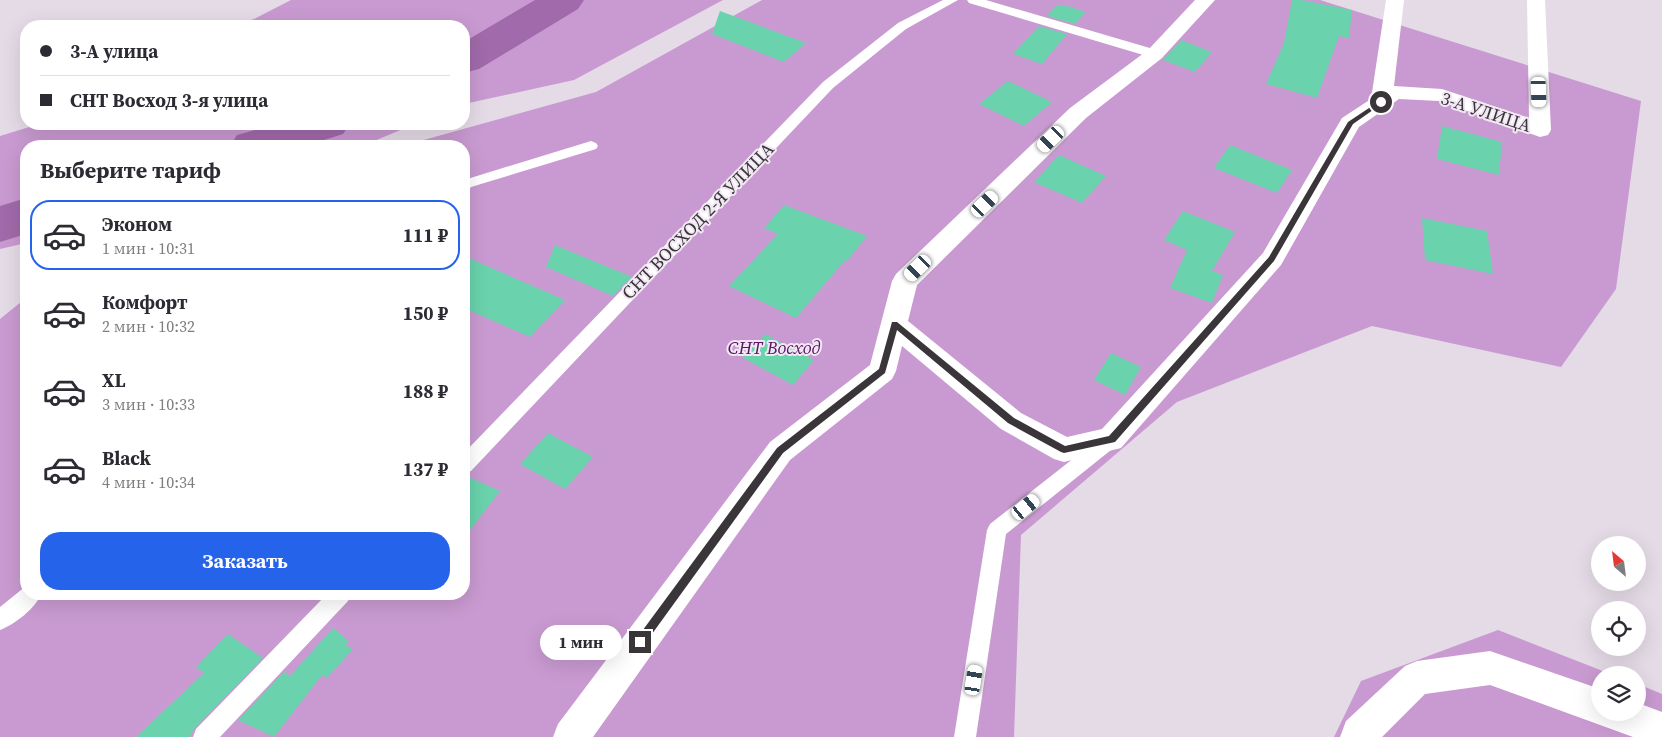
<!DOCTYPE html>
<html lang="ru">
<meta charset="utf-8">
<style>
body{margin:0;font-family:"Source Serif 4",serif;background:#f7f7f7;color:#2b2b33;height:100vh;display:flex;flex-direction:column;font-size:19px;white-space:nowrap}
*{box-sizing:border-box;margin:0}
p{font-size:16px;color:#7c7c81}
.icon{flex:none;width:28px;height:28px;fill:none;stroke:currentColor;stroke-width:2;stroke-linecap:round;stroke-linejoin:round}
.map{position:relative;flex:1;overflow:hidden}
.drawer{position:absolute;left:20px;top:140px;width:450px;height:460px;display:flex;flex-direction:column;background:#fff;border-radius:20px;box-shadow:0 5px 20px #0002}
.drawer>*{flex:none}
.top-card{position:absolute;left:20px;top:20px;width:450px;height:110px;border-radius:20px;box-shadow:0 5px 20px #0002;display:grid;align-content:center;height:110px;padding:0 20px;background:#fff}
.needle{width:32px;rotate:332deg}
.buttons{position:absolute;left:1591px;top:536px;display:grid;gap:10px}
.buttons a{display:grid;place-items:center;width:55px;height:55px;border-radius:50%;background:#fff;box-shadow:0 5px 20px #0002;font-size:25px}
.end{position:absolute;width:22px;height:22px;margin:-11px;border:6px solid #393539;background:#fff;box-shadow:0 0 0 2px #fff}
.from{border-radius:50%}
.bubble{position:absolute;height:35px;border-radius:18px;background:#fff;box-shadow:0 5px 20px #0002;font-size:16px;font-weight:700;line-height:35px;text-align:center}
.car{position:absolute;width:15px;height:30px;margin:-15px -8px;border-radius:6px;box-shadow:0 0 4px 1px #0007;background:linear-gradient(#fff 24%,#345 0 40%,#fff 0 76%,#345 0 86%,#fff 0)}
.top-card b{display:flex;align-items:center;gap:18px;height:48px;font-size:19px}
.top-card b+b{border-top:1px solid #e1e1e2}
.top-card i{width:12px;height:12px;background:#2b2b33}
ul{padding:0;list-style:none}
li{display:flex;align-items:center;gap:15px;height:70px;margin:0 10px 8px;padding:0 10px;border:2px solid transparent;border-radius:20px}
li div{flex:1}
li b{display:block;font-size:19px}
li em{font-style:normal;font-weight:700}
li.on{border-color:#2563eb}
li>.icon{width:45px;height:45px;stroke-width:1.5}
h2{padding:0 20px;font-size:22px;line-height:60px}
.cta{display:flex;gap:10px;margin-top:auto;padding:10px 20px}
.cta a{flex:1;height:58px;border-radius:20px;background:#2563eb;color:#fff;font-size:20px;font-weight:700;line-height:58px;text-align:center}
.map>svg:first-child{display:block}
</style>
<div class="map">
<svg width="1662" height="737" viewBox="0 0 1662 737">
<rect width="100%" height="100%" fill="#e5dbe7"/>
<path fill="#c99ad1" d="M291,0H723L574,80L464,104V26H230L254,19Z
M762,0H1320L1641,101L1616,289L1561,367L1372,326L1177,402L1021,535L1014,737H0V319L26,298V594H464V146H402L596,92Z
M39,124H415L362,146H26V243L0,249V136Z
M1498,630L1613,675H1600V712H1638V684L1662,694V737H1334L1361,681Z"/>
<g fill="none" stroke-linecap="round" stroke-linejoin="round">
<path fill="#a16aaa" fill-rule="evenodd" d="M535,0H584L578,9L479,69L464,73V42Z
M276,124H350L343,134L305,146H230L237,135Z
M26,198V234L0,242V206Z"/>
</g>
<path fill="#6ad2ac" d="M1292,0H1302L1352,10L1349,38L1339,36L1317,98L1266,84L1284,43Z
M1057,5H1064L1086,12L1075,24L1047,16Z
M720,11L806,43L784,62L712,34Z
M1039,26L1067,34L1042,64L1013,54Z
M1181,40L1212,52L1195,72L1163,60Z
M1008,81L1052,102L1024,126L979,104Z
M1442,126L1502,142L1499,175L1437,159Z
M1230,145L1292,170L1277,193L1214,168Z
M1059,155L1106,176L1082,203L1034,182Z
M784,205L867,236L847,261L845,260L796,318L729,286L778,234L764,228Z
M1183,211L1235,232L1212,271L1223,275L1212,303L1170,288L1187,250L1164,240Z
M1422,218L1487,231L1493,274L1425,260Z
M555,245L632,277L613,296L546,267Z
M464,256L565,300L530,337L464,308Z
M765,334L814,360L793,385L743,358Z
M1111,353L1141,367L1125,395L1094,380Z
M548,433L593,457L565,489L520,464Z
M464,475L500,491L464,538Z
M333,628L349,641L345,645L353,649L327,678L322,675L274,737L238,720L284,672L290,676Z
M228,634L263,658L195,728L189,737H136L204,673L196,667Z"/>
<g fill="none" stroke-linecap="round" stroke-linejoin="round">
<path fill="#fff" fill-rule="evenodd" d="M943,0H958L906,29L833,88L471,471L464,473V453L823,82L898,23Z
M967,0H986L1160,51L1161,54L1160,57H1150L969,3Z
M591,141L596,143L598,146L596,149L471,187L469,190L464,192V180Z
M1109,433L1116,436L1118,441L1116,446L1006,534L976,737H954L987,530L990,524L1102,436Z
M26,586V594H41C36,608 14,625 0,630V607Z
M327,594H351L348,601L220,737H193L196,729Z"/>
<path fill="#fff" fill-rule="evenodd" d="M1195,0H1215L1162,58L1086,118L917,285L908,321L1021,413L1067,437L1102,429L1263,253L1342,118L1371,99L1386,0H1404L1394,86L1442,89L1529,118L1527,0H1545L1551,130L1548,135L1540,137L1439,101L1399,99L1359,127L1281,265L1121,448L1064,462L1054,459L1001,429L902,346L896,371L892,379L790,460L593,737H553L558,724L770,442L870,365L892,281L896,274L1070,108L1148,50Z
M1490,651L1600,689V712H1638V703L1662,712V737H1633L1490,685L1425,694L1382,737H1340L1346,721L1405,666L1417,661Z"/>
</g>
<path fill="#393539" d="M1381,100L1384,102L1383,103L1353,124L1274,261L1115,442L1064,453L1061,452L1008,423L897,330L885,373L783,453L644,645H637V638L777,448L879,369L892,322H897L1014,418L1065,446L1109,436L1269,257L1348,122Z"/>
<g text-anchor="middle" stroke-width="4" stroke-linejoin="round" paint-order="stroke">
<g font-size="18" fill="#393539" stroke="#f2e8f4">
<text transform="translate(1486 112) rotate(18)" y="6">3-А УЛИЦА</text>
<text transform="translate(698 221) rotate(-46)" y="6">СНТ ВОСХОД 2-Я УЛИЦА</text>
</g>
<g font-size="18" font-style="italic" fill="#5a1565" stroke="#f2e8f4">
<text x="774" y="354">СНТ Восход</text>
</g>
</g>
</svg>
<div class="buttons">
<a><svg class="needle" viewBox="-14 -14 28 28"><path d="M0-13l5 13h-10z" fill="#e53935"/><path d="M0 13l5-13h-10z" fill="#7c7c81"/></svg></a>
<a><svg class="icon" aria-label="locate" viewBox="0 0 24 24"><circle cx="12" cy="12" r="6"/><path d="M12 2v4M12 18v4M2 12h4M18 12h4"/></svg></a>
<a><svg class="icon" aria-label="layers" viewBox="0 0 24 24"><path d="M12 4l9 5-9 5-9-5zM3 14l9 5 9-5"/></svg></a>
</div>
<i class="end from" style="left:1381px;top:102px"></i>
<i class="end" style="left:640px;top:642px"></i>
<div class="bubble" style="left:540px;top:625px;width:82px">1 мин</div>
<i class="car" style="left:1539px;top:92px;rotate:178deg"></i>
<i class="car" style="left:1051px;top:139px;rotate:226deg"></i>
<i class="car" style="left:985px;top:204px;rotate:46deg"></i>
<i class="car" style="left:918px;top:268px;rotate:226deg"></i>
<i class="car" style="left:1026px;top:507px;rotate:51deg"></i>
<i class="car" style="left:974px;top:680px;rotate:9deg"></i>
<div class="top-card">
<b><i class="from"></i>3-А улица</b>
<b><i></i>СНТ Восход 3-я улица</b>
</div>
<section class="drawer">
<h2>Выберите тариф</h2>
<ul>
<li class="on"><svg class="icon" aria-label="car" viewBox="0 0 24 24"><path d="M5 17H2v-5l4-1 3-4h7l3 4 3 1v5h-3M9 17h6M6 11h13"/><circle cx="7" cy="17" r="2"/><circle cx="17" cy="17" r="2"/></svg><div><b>Эконом</b><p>1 мин · 10:31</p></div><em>111 ₽</em></li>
<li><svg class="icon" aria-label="car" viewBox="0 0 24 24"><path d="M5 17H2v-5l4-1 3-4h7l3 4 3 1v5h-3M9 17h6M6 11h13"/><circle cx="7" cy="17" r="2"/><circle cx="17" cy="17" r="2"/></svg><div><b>Комфорт</b><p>2 мин · 10:32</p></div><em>150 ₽</em></li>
<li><svg class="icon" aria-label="car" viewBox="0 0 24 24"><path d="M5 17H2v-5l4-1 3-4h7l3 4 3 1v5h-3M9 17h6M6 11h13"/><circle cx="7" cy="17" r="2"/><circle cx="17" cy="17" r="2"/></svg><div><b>XL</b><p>3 мин · 10:33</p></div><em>188 ₽</em></li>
<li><svg class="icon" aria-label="car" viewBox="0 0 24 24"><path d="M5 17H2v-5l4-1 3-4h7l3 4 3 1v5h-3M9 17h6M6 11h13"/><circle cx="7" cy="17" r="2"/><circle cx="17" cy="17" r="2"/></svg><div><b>Black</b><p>4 мин · 10:34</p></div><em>137 ₽</em></li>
</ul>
<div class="cta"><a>Заказать</a></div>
</section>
</div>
